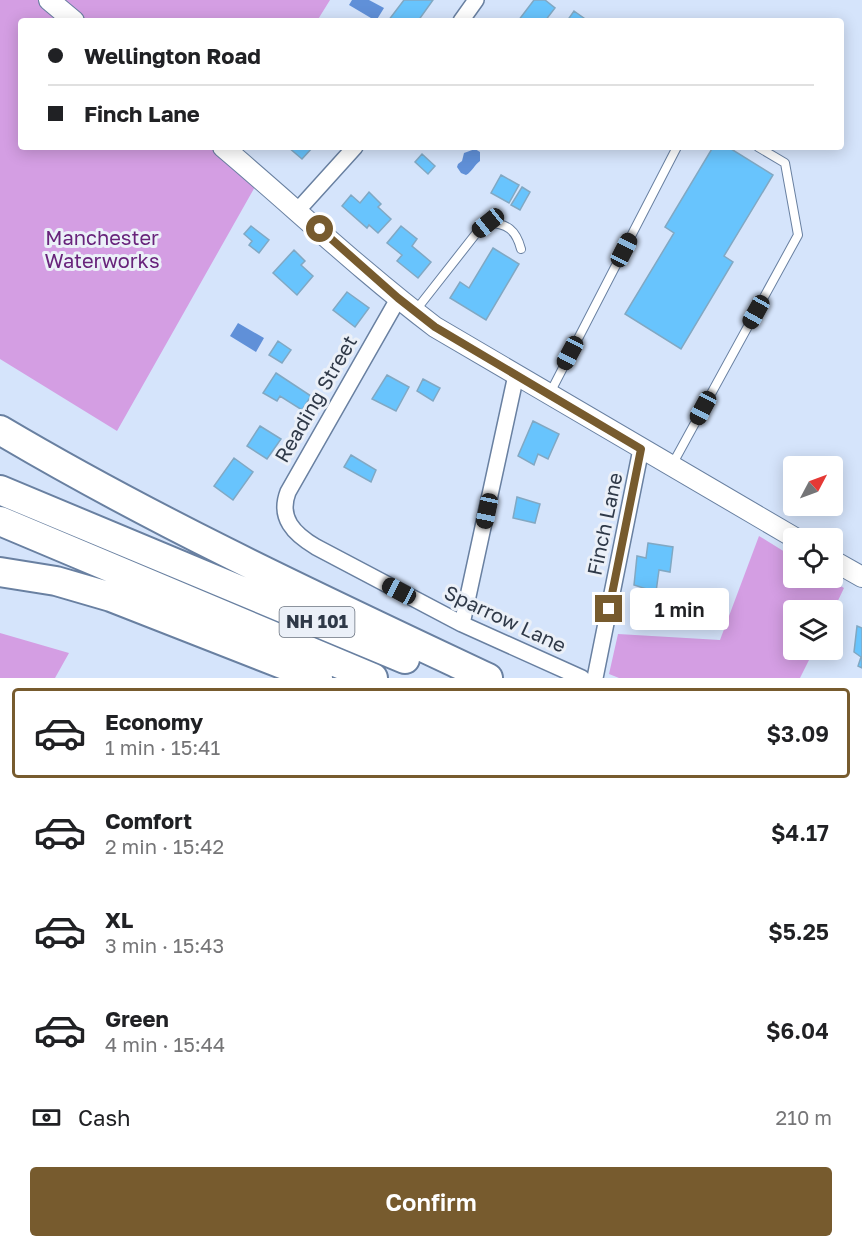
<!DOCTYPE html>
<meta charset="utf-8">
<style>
body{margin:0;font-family:"Golos Text",sans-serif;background:#f2f2f2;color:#202124;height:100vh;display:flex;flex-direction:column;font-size:22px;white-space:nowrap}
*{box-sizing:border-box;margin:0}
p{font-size:20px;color:#757577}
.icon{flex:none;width:33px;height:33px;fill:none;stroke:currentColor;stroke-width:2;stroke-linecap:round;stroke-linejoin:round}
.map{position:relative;height:678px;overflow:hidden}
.panel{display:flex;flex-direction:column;background:#fff;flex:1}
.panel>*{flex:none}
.hud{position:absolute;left:18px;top:18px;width:826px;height:132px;border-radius:6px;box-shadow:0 3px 15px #0003;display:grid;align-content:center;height:132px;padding:0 30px;background:#fff}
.needle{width:39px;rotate:49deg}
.buttons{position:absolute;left:783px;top:456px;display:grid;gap:12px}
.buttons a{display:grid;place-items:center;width:60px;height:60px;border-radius:6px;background:#fff;box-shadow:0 3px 15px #0003;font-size:30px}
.end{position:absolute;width:27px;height:27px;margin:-14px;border:8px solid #775b2e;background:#fff;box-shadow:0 0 0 3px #fff}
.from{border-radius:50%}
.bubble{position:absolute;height:42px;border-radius:6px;background:#fff;box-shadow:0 3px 15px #0003;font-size:20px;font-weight:600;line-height:42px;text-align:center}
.car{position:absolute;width:18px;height:36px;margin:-18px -9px;border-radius:8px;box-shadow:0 0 4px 2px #0007;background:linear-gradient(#222 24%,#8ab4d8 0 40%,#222 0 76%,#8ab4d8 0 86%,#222 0)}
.hud b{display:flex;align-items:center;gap:21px;height:57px;font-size:22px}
.hud b+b{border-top:2px solid #e0e0e0}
.hud i{width:15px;height:15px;background:#202124}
ul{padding:10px 0 0;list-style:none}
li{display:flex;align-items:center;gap:18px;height:90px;margin:0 12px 9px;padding:0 18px;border:3px solid transparent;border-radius:6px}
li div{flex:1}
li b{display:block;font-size:22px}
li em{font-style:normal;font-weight:600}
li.selected{border-color:#775b2e}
li>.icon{width:54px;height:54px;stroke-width:1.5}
.pay{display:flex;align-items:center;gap:15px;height:66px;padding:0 30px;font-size:22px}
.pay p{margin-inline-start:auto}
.primary-button{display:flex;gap:12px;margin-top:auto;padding:12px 30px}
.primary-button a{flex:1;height:69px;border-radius:6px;background:#775b2e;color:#fff;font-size:24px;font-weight:600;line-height:69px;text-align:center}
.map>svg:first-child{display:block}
</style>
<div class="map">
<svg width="862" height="678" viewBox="0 0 862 678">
<rect width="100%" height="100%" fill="#d5e4fb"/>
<path fill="#d49ee3" d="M0,0H330L317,21H21V147H240L230,164L256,185L117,431L0,359Z
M759,536L793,557L794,578H826L844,588L833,611L794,610V650H814L800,678H619L609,674L618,634L720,640Z
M0,633L69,653L55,678H0Z"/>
<path fill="#6090d8" d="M352,0H369L384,8L376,21L349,5Z
M475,149L480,152V161C474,165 472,172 466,175L461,173L457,167L458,164L462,161L464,153Z
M238,323L264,338L256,352L230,336Z"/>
<path fill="#68c4fd" stroke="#81a8c3" stroke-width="1.5" d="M404,0H433L418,21H388Z
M534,0H545L555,8L545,21H518Z
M574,11L588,21H567Z
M288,147H313L302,159Z
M713,147H728L773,175L724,256L733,262L681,349L625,314L674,233L665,227Z
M422,154L435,166L428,174L415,162Z
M501,175L519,185L509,203L491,193Z
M522,187L530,192L520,210L511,205Z
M369,192L381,204L378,207L391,219L378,233L369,225L367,228L342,206L351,195L360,203Z
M251,226L269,240L259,253L249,245L252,241L244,234Z
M401,226L417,239L412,246L431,262L418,278L397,261L402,255L387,243Z
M493,248L519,264L486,320L450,298L460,282L469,288Z
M294,250L305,261L301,265L313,276L297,295L273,273Z
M347,292L369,308L355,327L333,310Z
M278,341L291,350L282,363L269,355Z
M276,373L311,396L302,410L280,396L277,401L263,393Z
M387,375L409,387L396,411L372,399Z
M423,379L440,388L433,401L417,391Z
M533,421L559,434L548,459L538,454L534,465L518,456Z
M260,426L281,439L267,459L247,446Z
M351,455L376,470L371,482L344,467Z
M234,458L253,472L233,500L214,486Z
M517,497L540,504L535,523L513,518Z
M648,543L673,547L670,572L659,570L656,592L634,585L637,556L646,558Z
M857,626L862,628V668L858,666L861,657L854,652Z"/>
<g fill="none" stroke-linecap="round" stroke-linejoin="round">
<defs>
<path id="service" d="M416,310L478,231L488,223C507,223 516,230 521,249
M550,393L677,147
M672,465L798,235L785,163L758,147"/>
<path id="minor" d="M461,21L476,0
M298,210L355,147
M398,299L288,492C278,518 294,534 316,547L462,624L582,678
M462,624L516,375
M595,678L641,449"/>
<path id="tertiary" d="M49,0L74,21
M223,147C294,207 361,271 435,327L795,538
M832,560L862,577"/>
<path id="motorway" d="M0,430C157,523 323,600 488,678
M0,490L405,659
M0,521L373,678
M0,572L56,581L111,597L318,678"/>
</defs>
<use href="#service" stroke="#6980a1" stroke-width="10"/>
<use href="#minor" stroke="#6980a1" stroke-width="18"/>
<use href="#tertiary" stroke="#6980a1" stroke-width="22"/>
<use href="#motorway" stroke="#6980a1" stroke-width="32"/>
<use href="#service" stroke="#fff" stroke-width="8"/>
<use href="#minor" stroke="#fff" stroke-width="15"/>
<use href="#tertiary" stroke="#fff" stroke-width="20"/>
<use href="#motorway" stroke="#fff" stroke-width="28"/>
</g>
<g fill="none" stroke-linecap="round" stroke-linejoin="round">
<path stroke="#775b2e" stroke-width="8" d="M320,229L398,298L435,327L641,449L609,609"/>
</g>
<g text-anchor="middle" stroke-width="6" stroke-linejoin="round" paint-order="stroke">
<rect fill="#ebf0f8" stroke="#67707d" stroke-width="1.5" x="279.5" y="607" width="75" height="30" rx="4.5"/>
<g font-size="18" font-weight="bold" fill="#2f3948">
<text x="317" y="628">NH 101</text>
</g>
<g font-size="20" fill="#68237b" stroke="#ebf0f8">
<text x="102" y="245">Manchester<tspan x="102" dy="23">Waterworks</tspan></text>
</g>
<g font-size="20" fill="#2f3948" stroke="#ebf0f8">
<text transform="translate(316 399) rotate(-60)" y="7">Reading Street</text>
<text transform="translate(605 524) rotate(-78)" y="7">Finch Lane</text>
<text transform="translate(505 619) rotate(25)" y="7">Sparrow Lane</text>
</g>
</g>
</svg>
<div class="buttons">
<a><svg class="needle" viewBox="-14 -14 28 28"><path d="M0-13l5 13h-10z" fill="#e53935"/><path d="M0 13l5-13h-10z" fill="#757577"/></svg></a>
<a><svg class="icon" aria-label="locate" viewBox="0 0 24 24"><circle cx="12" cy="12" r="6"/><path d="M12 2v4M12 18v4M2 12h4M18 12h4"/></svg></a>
<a><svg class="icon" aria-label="layers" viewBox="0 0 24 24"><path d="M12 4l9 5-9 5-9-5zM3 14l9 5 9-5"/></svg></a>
</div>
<i class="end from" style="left:320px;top:229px"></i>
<i class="end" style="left:609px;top:609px"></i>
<div class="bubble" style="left:630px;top:588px;width:99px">1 min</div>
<i class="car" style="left:488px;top:223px;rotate:231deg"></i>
<i class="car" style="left:624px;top:250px;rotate:27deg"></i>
<i class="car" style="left:756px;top:312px;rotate:209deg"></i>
<i class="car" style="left:570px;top:353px;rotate:208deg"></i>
<i class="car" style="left:703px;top:408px;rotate:208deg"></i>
<i class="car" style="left:487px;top:511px;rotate:192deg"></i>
<i class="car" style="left:399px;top:591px;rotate:298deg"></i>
<div class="hud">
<b><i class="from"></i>Wellington Road</b>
<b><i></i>Finch Lane</b>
</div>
</div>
<section class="panel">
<ul>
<li class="selected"><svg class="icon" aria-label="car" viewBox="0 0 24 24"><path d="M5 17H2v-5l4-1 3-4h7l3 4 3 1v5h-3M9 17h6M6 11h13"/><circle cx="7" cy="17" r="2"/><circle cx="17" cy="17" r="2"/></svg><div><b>Economy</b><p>1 min · 15:41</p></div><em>$3.09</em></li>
<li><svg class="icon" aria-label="car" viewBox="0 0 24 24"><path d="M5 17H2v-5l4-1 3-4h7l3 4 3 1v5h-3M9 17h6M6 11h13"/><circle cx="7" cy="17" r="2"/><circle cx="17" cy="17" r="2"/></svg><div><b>Comfort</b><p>2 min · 15:42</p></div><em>$4.17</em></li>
<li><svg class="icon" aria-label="car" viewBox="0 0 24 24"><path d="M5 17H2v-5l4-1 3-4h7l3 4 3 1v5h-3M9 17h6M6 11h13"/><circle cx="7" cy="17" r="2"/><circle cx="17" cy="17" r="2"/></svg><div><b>XL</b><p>3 min · 15:43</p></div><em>$5.25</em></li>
<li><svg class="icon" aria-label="car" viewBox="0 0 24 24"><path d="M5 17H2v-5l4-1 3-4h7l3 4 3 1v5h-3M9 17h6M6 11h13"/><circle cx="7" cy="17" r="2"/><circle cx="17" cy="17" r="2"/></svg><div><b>Green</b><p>4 min · 15:44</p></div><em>$6.04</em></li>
</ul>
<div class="pay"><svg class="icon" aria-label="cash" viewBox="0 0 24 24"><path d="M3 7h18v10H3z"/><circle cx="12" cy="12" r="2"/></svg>Cash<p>210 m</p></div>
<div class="primary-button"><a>Confirm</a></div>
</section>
